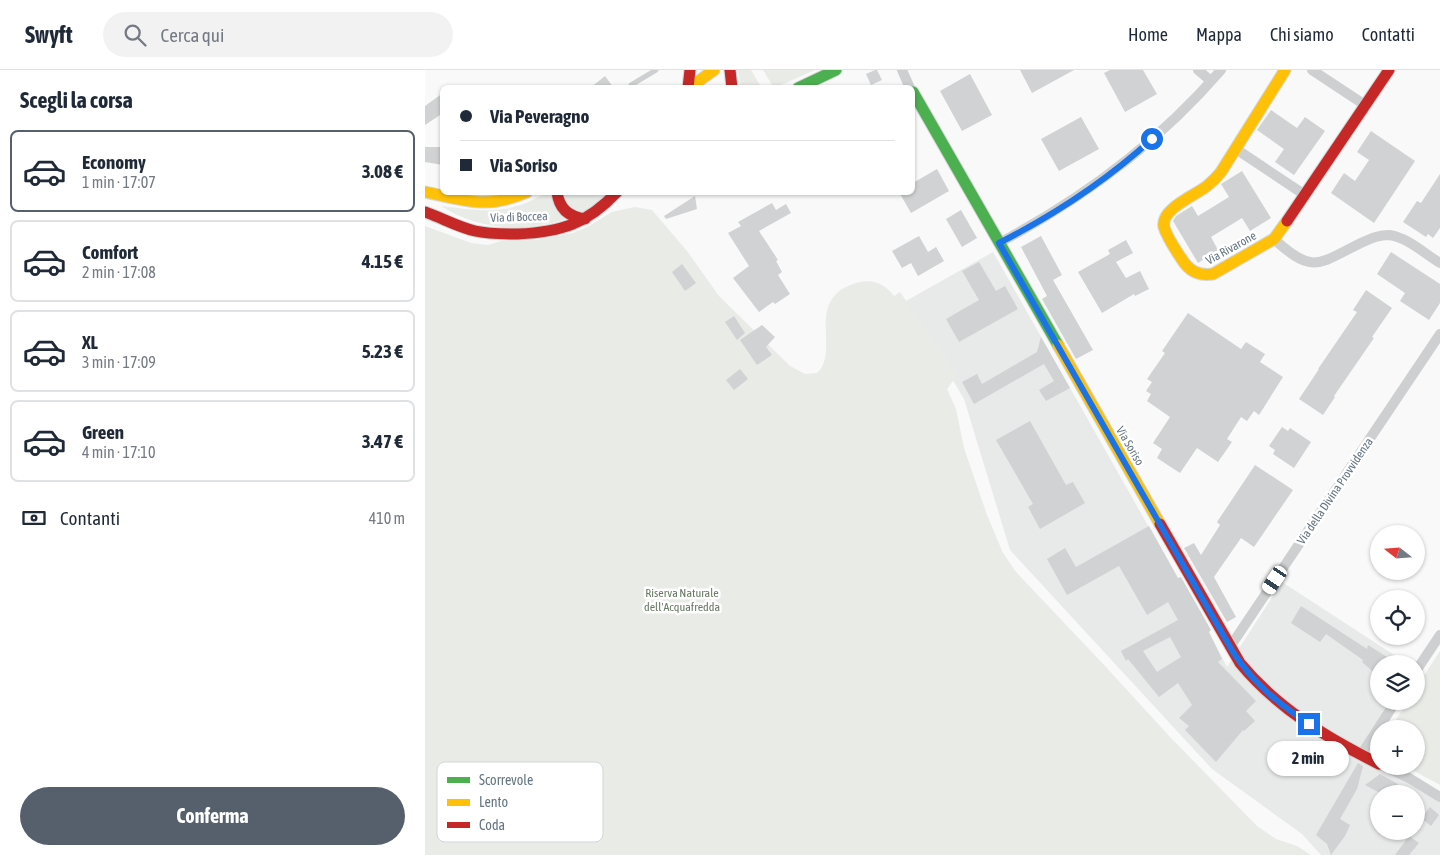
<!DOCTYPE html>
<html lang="it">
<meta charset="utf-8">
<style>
body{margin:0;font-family:"Asap Condensed",sans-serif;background:#f2f2f3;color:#1f2937;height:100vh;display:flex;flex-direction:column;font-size:19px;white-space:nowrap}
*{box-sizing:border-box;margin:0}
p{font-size:16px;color:#747a83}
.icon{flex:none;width:28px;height:28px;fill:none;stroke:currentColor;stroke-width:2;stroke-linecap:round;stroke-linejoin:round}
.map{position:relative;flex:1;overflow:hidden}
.sheet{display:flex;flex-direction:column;background:#fff;width:425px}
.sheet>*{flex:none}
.hud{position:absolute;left:15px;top:15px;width:475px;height:110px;border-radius:8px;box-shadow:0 1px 4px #0004;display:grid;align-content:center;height:110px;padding:0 20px;background:#fff}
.needle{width:32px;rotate:287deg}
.buttons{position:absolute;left:945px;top:455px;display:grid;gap:10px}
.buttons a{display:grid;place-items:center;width:55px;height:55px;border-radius:50%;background:#fff;box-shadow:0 1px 4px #0004;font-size:25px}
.end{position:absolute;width:22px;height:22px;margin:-11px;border:6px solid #1a73e8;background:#fff;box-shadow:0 0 0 2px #fff}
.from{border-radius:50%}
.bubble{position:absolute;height:35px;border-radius:18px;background:#fff;box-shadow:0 1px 4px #0004;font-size:16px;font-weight:700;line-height:35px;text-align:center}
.car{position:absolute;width:15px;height:30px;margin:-15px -8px;border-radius:6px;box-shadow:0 0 4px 1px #0007;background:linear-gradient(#fff 24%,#345 0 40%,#fff 0 76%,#345 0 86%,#fff 0)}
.hud b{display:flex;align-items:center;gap:18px;height:48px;font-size:19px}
.hud b+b{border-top:1px solid #e0e1e3}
.hud i{width:12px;height:12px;background:#1f2937}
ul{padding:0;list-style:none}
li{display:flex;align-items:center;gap:15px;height:82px;margin:0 10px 8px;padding:0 10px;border:2px solid #e0e1e3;border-radius:8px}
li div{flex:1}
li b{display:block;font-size:19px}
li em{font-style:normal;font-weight:700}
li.selected{border-color:#56606c}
li>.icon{width:45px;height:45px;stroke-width:1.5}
h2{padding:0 20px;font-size:22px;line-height:60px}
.pay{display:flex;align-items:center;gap:12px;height:55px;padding:0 20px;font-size:19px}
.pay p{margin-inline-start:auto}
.button{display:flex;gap:10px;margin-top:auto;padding:10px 20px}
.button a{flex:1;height:58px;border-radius:30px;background:#56606c;color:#fff;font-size:20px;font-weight:700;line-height:58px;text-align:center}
header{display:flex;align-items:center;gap:30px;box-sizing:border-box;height:70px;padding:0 25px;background:#fff;border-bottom:1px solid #e0e1e3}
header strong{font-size:24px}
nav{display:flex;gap:28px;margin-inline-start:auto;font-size:18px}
.search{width:350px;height:45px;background:#f2f2f3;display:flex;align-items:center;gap:12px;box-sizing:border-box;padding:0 18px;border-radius:28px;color:#747a83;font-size:19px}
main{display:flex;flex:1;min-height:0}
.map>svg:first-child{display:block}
</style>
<header>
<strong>Swyft</strong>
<div class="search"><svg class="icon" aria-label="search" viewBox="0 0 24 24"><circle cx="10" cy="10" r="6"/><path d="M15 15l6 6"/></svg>Cerca qui</div>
<nav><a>Home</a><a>Mappa</a><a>Chi siamo</a><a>Contatti</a></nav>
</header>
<main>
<section class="sheet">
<h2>Scegli la corsa</h2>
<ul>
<li class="selected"><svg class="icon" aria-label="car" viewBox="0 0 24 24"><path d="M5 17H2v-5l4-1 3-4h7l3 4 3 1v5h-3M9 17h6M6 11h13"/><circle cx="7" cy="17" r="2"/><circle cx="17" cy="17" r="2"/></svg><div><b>Economy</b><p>1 min · 17:07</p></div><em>3.08 €</em></li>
<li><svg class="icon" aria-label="car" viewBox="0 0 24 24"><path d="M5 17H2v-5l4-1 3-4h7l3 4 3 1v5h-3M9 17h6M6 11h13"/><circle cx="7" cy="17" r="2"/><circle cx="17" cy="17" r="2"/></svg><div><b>Comfort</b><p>2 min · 17:08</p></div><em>4.15 €</em></li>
<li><svg class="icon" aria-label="car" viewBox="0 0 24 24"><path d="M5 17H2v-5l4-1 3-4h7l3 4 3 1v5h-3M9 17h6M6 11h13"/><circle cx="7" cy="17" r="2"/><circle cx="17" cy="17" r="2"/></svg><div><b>XL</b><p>3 min · 17:09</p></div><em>5.23 €</em></li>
<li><svg class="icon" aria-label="car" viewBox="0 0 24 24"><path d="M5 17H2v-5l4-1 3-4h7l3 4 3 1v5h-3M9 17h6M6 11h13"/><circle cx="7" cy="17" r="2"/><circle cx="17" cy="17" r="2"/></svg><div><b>Green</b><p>4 min · 17:10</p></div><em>3.47 €</em></li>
</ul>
<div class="pay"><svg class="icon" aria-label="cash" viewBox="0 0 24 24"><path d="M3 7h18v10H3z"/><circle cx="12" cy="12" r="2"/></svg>Contanti<p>410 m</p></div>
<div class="button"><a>Conferma</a></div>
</section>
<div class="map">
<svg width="1015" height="785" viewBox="0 0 1015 785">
<rect width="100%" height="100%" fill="#f9f9f9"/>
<path fill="#e8e9e9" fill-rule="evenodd" d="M568,182L789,572L802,597L857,512L983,594H954V631H971L936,685L1015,727V785H896L877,764L787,699L585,480L539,329L481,231ZM954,724H991V761H954Z"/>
<path fill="#e8ebe6" d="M312,0H326L336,17H315L314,5Z
M338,0H390L349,18Z
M120,123H128L140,149C98,163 53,160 16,136C56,141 84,146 120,123Z
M139,123H183L164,139L156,144L145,140L140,130Z
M210,137L227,140L262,181L294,226L365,296L380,304L392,303C417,281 376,226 435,212C449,209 461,215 469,226L475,222L533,304L522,319L531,339L539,378L562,445L578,483L591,502L680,596L746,668L832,756L851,769L872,776L886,785H0V156L46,173L63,175L76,171L110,170L148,163L164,156L187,142Z
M1015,581V715L980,696H991V659H965L983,631H991V618Z"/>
<path fill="#d0d2d3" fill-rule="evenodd" d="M450,0H452L457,10L446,15L441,4Z
M595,0H649L607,23Z
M685,0H718L732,24L700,42L679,3Z
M545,4L567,45L537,61L515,21Z
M180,6L189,18H165Z
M18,23V43L0,55V36Z
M846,40L872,58L880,47L900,61L869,105L850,92L859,79L832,60Z
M656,47L674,79L634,101L616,69Z
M946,61L990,91L949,153L906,123L919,103L930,111L944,90L932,82Z
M0,77H18V95L0,92Z
M512,99L524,121L486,143L474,122H488V113Z
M817,101L846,148L825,161L817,148L786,167L793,180L773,193L748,151L751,146L767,136L773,146L804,127L796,114Z
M1015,104V158L1008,168L1003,164L1001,167L978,152L992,131L996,133Z
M270,126L272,139L241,149L239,146Z
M347,133L351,140L361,134L366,143L334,161L353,190L351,191L357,202L353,205L365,224L350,234L348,232L334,242L308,208L324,196L303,163L316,156L313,152Z
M536,140L552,168L537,177L521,149Z
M494,166L503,182L511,177L519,191L493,206L486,193L477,198L467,181Z
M616,166L637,205L628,210L668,280L651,289L617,229L622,226L596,177Z
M701,170L708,183L691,192L701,208L715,201L724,219L710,226L709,224L677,243L653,202L685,184L683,180Z
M966,182L1015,214V233L1004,250L975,231L980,223L952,204Z
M554,192L571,221L580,216L593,239L534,272L521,249L554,230L537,201Z
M257,194L271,213L260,221L247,202Z
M941,220L967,238L947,267L949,268L909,326L910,327L898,345L874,329L894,299H893L932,242L928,240Z
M763,243L816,279L821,272L840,284L835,292L858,307L834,345L829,341L822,351L816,347L802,369L807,372L793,392L772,378L755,403L732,388L737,379L728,373L745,347L722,331L726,324L721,321L727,312L722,309L740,283L737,281Z
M309,246L320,263L312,270L300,252Z
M337,255L350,267L341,277L347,285L332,295L315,270Z
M616,267L645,318L621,331L614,320L629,311L619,294L549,334L537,312L552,304L557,314L612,282Z
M315,299L323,309L309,320L301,310Z
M605,351L641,415L648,412L660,433L615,459L603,437L608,434L571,370Z
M857,357L863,361L865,358L886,372L869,398L848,384L850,380L844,376Z
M830,395L868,420L829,477L816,468L789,507L811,547L802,552L759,478L769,473L776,485L795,455L792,452Z
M724,456L753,508L756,507L786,560L784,562L797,589L793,592L831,631L821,641L830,651L819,661L818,660L791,692L760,660L764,656L754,648L767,635L753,613L734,627L703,589L701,591L696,581L753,550L743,532L722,545L694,496L642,525L622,489L640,478L651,497ZM745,567L756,587L732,602L718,581Z
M876,536L942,579L943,575L973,594H954V607L937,592L938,590L901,564L895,572L866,553Z
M933,693L938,696L932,719L915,749L925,755L920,766L906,785L902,774L891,765Z
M955,704L973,714L969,724H957L940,715Z
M1005,737L1014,745L1006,756L996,748Z
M984,766L994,773L984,785H970Z"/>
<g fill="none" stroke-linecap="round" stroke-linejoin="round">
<defs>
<path id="fast" d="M373,18L411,0
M488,22L633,275"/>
<path id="slow" d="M860,0L796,102C792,107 787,112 782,116C771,125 735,139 739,157C742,167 750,179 756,188C764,201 773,206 788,204L849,169L862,151
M264,18L289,0
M0,122C40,130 62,140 102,122
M633,275L735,454"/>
<path id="jam" d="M305,0L307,18
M263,18L265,0
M132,122C134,139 144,147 160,149
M0,142C17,148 33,157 50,161C64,164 79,164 93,164C136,162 162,154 192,122
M862,151L964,0
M735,454L815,593C852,638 902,668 954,694"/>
</defs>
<use href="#fast" stroke="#d5d6d7" stroke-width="13"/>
<use href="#slow" stroke="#d5d6d7" stroke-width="13"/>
<use href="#jam" stroke="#d5d6d7" stroke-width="13"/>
<path stroke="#cecfd0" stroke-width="5" d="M208,18L206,15L231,0"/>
<path stroke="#cecfd0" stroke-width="10" d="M477,0L485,18
M773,0L786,11
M887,0L940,35
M811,79L880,125
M849,169C889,206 894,193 938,172C947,168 954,165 964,165C982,167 1000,184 1015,193
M574,173C657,129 734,72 796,0
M805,577L1015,264
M991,601L1015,565
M936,685L971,631
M958,696L984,708L1015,727"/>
<use href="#fast" stroke="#4caf50" stroke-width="11"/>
<use href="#slow" stroke="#ffc107" stroke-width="11"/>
<use href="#jam" stroke="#c62828" stroke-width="11"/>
</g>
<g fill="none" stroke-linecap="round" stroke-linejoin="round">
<path stroke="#1a73e8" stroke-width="6" d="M727,69C681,111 629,145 574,173L808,582C828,613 854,634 884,654"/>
</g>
<g text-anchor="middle" stroke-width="5" stroke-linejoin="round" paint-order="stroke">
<g font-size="12" fill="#657683" stroke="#fff">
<text transform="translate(94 147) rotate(-2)" y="4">Via di Boccea</text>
<text transform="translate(806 178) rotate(-29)" y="4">Via Rivarone</text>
<text transform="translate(705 376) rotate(60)" y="4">Via Soriso</text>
<text transform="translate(910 421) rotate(-56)" y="4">Via della Divina Provvidenza</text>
</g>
<g font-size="12" fill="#687a64" stroke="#fff">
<text x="257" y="527">Riserva Naturale<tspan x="257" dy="14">dell'Acquafredda</tspan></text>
</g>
</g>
<rect x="12" y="692" width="166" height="80" rx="8" fill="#fff" stroke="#d1d6da" stroke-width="1"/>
<rect x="22" y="707" width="23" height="6" fill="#4caf50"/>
<rect x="22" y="729" width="23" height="7" fill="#ffc107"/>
<rect x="22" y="752" width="23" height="6" fill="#c62828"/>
<g font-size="14" fill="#657683">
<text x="54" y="715">Scorrevole</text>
<text x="54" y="737">Lento</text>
<text x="54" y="760">Coda</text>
</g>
</svg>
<div class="buttons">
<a><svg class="needle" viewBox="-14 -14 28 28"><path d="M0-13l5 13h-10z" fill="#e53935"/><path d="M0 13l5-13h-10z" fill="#747a83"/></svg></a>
<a><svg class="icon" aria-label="locate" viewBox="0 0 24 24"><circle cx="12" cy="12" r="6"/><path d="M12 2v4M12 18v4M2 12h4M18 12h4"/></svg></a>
<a><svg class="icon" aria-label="layers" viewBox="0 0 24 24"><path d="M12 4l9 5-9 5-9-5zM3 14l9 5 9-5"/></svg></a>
<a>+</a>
<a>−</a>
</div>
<i class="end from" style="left:727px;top:69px"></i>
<i class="end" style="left:884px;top:654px"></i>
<div class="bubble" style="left:842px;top:671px;width:82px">2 min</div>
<i class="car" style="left:850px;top:510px;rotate:214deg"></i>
<div class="hud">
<b><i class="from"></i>Via Peveragno</b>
<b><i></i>Via Soriso</b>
</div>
</div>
</main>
